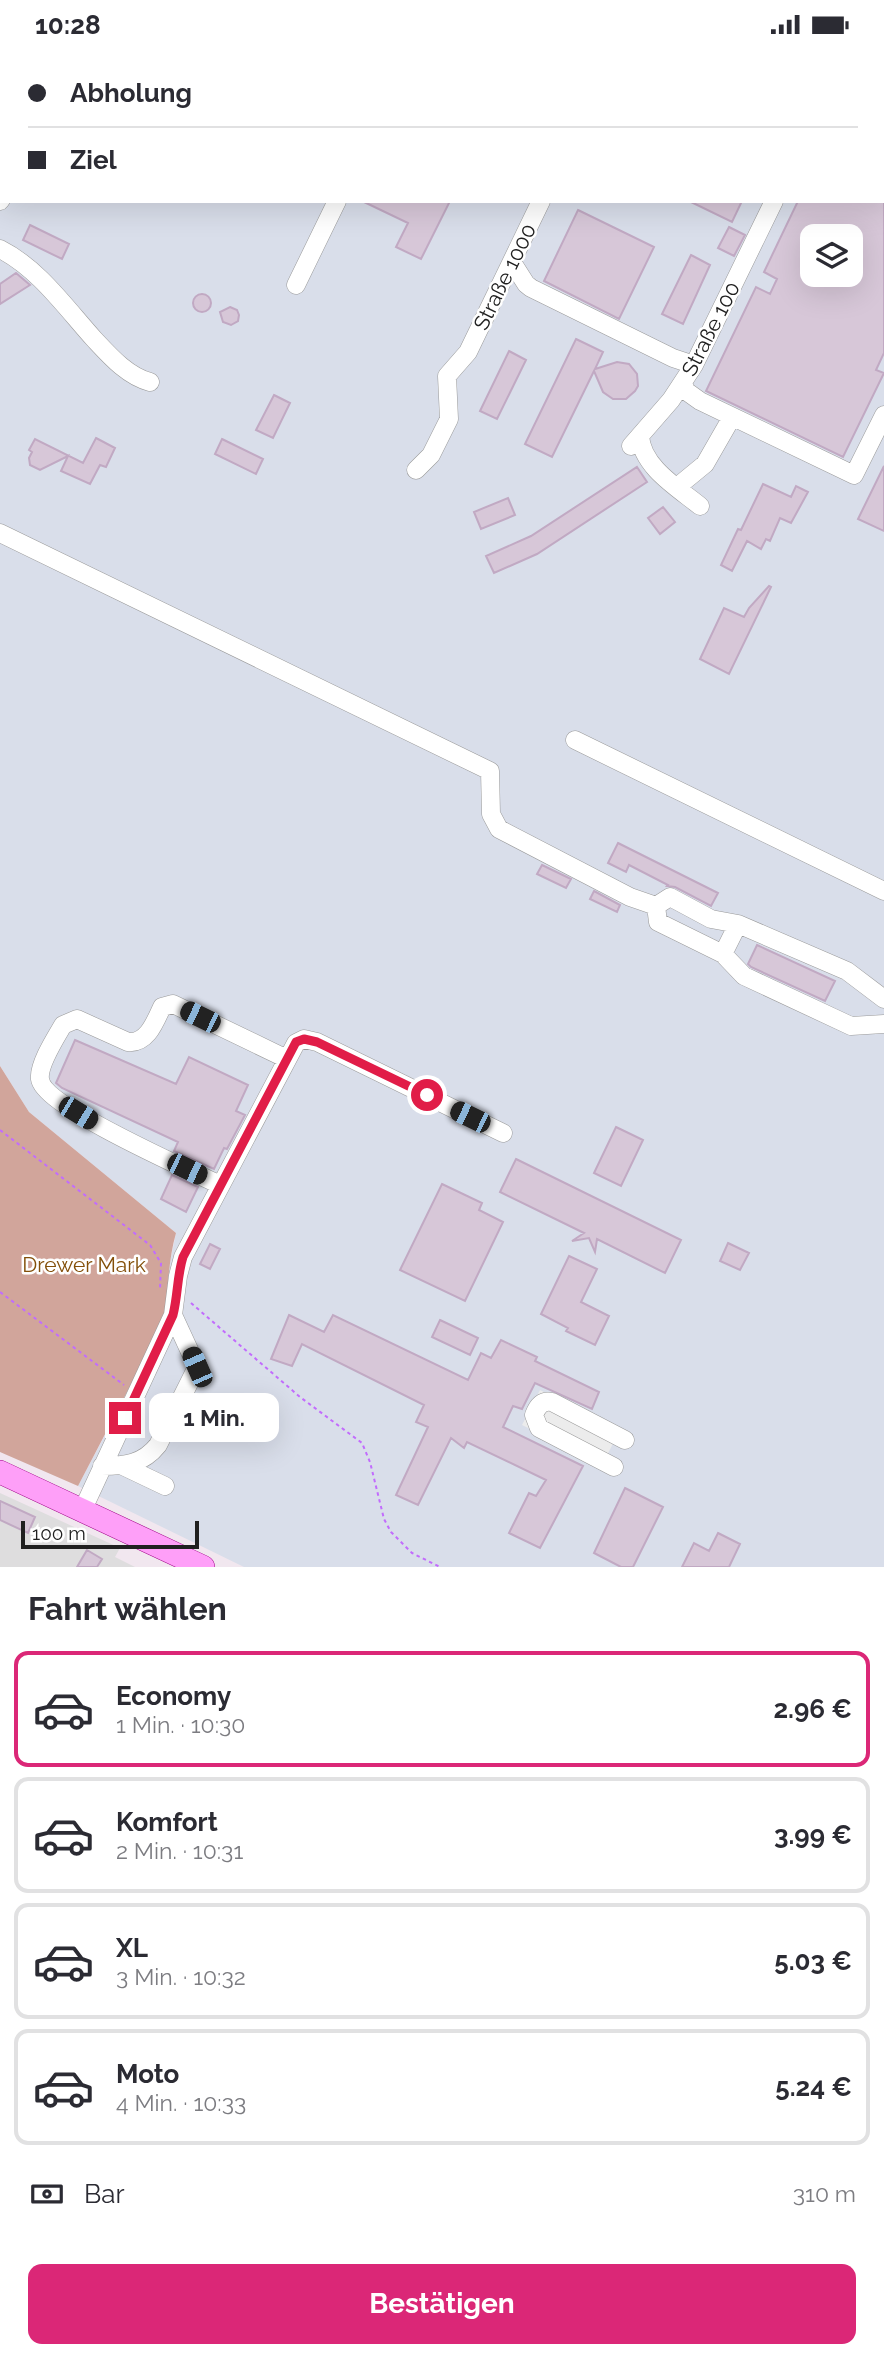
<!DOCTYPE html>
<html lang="de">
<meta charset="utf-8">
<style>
body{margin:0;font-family:Raleway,sans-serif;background:#f2f2f3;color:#2b2b33;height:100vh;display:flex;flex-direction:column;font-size:26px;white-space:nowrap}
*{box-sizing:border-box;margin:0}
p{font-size:23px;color:#7c7c81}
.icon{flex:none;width:38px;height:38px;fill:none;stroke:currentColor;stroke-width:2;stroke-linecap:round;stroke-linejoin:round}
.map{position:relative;height:1518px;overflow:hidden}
.drawer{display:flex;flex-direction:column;background:#fff;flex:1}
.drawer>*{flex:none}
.guide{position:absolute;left:0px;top:0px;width:886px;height:154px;box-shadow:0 7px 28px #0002;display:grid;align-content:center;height:154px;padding:0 28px;background:#fff}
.fabs{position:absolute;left:800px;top:175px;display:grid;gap:14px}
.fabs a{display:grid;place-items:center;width:63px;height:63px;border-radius:14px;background:#fff;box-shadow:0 7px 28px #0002;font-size:35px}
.scale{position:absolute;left:21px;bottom:18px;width:178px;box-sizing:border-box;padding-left:7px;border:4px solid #202020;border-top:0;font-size:19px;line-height:24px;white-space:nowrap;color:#202020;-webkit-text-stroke:5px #fff;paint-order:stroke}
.end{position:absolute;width:32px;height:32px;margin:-16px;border:9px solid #e11d48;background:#fff;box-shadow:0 0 0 4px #fff}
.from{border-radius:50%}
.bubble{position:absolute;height:49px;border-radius:14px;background:#fff;box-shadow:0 7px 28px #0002;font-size:23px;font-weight:700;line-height:49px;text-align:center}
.car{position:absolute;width:21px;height:42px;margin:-21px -10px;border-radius:9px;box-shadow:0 0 5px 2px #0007;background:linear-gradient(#222 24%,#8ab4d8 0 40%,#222 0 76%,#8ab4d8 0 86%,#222 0)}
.guide b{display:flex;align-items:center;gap:24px;height:66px;font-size:26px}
.guide b+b{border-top:2px solid #e1e1e2}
.guide i{width:18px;height:18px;background:#2b2b33}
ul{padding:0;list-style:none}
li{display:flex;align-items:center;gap:21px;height:116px;margin:0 14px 10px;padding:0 14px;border:4px solid #e1e1e2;border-radius:14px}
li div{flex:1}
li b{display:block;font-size:26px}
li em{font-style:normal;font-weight:700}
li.on{border-color:#db2777}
li>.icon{width:63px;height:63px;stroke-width:1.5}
h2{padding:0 28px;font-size:32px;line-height:84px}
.pay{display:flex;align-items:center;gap:18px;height:77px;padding:0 28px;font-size:26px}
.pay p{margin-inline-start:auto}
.primary-button{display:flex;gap:14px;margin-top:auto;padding:14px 28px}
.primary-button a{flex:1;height:80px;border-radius:14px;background:#db2777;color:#fff;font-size:28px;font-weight:700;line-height:80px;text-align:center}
.status{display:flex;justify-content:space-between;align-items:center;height:49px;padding:0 35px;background:#fff;direction:ltr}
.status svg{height:19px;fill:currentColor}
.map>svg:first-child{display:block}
</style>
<div class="status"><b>10:28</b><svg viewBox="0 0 49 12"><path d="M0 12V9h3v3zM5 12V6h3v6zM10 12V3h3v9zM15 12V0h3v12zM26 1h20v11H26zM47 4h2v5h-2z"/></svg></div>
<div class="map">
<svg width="884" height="1518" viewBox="0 0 884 1518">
<rect width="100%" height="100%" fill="#f1e7ef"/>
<path fill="#deddde" d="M0,1444L120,1499L115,1508L135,1518H0Z"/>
<path fill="#d9deea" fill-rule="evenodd" d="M0,0H884V1518H244L78,1437L142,1316L167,1228L176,1184L29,1063L0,1017ZM2,2H884V152H2ZM812,187H850V226H812Z"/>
<path fill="#d1a59b" d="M0,1017L29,1063L176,1184C167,1216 169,1243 163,1274L78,1437L0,1403Z"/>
<path fill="#ececec" d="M540,1341L620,1381L602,1416L522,1376Z"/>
<path fill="#d7c7d8" stroke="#c1a9c3" stroke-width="2" fill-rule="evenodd" d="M362,152H450L421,210L396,198L408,174Z
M689,152H742L732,173Z
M798,152H884V304L876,321L884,324L843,408L706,342L756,238L770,245L777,230L764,223ZM812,187H850V226H812Z
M578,161L654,198L619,270L544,232Z
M30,176L69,195L62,210L23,191Z
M729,178L745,186L734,207L718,199Z
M691,206L710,216L683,275L662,265Z
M16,224L30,236L0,255V235Z
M193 254a9 9 0 1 1 18 0a9 9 0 1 1-18 0Z
M230,258L237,261L239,266L238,272L231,276L223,273L220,263Z
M576,290L603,303L595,320L617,313L629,315L637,325L638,337L635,342L626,350H613L603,343L594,322L552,408L525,395Z
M509,302L526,311L497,370L480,362Z
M274,346L290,354L273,389L256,381Z
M96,389L115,399L106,418L100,416L90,435L61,422L68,407L40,421L30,416L29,409L32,403L29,401L35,390L83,414Z
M222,390L263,410L256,425L215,405Z
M884,417V482L858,470Z
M637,418L647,433L537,505L494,524L486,507L531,487Z
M763,435L791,448L796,437L808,443L791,474L780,469L770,492L766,490L761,500L747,492L732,522L721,516L738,480L741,481Z
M508,449L515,466L481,480L474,463Z
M663,458L675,473L660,485L648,469Z
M769,537L771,538L729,625L700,610L724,559L744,568L749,559Z
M618,794L718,844L711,857L675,838L667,837L668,836L629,816L626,823L608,814Z
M542,816L571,830L566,839L537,825Z
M594,842L620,856L617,863L590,850Z
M757,896L835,932L825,952L751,918L748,915Z
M75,991L176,1035L189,1008L248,1036L236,1062L245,1066L227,1100L224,1099L214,1120L174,1102L178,1093L62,1039L56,1034Z
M616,1078L643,1091L621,1137L594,1124Z
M516,1110L681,1191L665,1224L597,1190L595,1203L589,1189L572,1192L584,1184L500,1143Z
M172,1126L198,1138L186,1163L161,1150Z
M442,1135L482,1154L479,1161L503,1173L465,1252L400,1221Z
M728,1194L749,1204L740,1221L720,1212Z
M210,1195L220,1200L210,1220L200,1215Z
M569,1207L597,1220L581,1253L609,1267L595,1296L566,1282L568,1279L541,1265Z
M289,1266L324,1283L333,1266L468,1331L481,1304L491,1309L501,1291L537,1308L535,1312L599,1343L592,1360L535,1334L522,1360L513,1357L503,1378L583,1417L540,1499L509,1484L529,1444L536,1447L546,1431L467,1393L464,1399L451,1389L418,1456L396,1446L428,1378L416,1373L424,1356L302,1295L292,1317L271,1310Z
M440,1271L478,1289L470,1306L432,1288Z
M625,1439L663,1458L633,1518H621L594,1504Z
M0,1452L35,1468L28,1484L0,1471Z
M718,1484L740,1495L729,1518H682L694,1494L709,1502Z
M87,1501L102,1510L97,1518H77Z"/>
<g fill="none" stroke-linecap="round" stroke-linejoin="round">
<defs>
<path id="minor" d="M723,0L727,2
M73,2V0
M412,2V0
M614,2L615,0
M849,2L850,0
M0,152L2,149
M0,200C38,219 66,259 94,290C109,306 127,327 150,333
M512,213L526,235L531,239L673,309L694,316
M296,236L337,152
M683,334L686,342L700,352L854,426L884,366
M640,387C642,418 678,439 700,457
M631,397L671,351L694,316L774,152
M416,421L431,406L449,370L447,327L468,303L541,152
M677,438L705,415L732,368
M0,484L490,722L491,765L499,780L630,848L656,857
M575,691L884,842
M656,857L658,873L723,905L744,927L851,977L884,975
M656,857L670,848L711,870L738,875L847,922L884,950
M723,905L738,875
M220,1136C191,1122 43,1057 40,1030C38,1016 56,988 63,976L77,970L128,993C147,995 155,973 162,958L173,955L287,1010
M102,1417C125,1417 143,1415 158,1396L197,1318L173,1266
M123,1417L165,1437
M614,1418L539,1379L534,1366C537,1358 542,1351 552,1353L625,1391
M83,1460L173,1266L178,1227L183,1208L296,994L304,990L317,993L503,1084"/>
<path id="major" d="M0,1423L203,1518"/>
</defs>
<use href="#minor" stroke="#9a9a9a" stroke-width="19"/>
<use href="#major" stroke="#9d0084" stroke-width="24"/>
<path stroke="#c26cfd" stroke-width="2" stroke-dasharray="3.5 3.5" stroke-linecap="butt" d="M0,1081L150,1196L161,1214L160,1240
M0,1243L124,1336
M191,1254L300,1348L362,1394L370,1413L384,1470L391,1483L412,1504L440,1518"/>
<use href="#minor" stroke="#fff" stroke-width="18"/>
<use href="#major" stroke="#fe9ff8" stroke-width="23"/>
</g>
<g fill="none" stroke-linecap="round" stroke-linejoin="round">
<path stroke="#e11d48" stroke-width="9" d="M125,1369L173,1266C178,1246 177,1227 183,1208L296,993L304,990L317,993L427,1046"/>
</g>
<g text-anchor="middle" stroke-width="5" stroke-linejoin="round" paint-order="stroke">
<g font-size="21" fill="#202020" stroke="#fff">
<text transform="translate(505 228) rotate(-64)" y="7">Straße 1000</text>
<text transform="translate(711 280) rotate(-63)" y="7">Straße 100</text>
</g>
<g font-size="21" fill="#834f09" stroke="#fff">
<text x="84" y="1223">Drewer Mark</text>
</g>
</g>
</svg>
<div class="fabs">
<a><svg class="icon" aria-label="layers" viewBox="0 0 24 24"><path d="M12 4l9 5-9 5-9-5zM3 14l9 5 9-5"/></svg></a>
</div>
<div class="scale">100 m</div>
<i class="end from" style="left:427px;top:1046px"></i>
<i class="end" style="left:125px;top:1369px"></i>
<div class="bubble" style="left:149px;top:1344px;width:130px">1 Min.</div>
<i class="car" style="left:200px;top:968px;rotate:296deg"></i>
<i class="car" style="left:78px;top:1064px;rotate:121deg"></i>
<i class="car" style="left:470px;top:1068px;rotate:296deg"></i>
<i class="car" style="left:187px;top:1120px;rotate:116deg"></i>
<i class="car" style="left:197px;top:1318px;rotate:336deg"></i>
<div class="guide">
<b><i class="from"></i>Abholung</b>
<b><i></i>Ziel</b>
</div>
</div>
<section class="drawer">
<h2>Fahrt wählen</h2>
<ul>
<li class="on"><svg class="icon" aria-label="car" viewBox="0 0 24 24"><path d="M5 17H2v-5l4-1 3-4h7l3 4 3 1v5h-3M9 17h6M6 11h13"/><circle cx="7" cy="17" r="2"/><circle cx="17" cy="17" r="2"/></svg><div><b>Economy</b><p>1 Min. · 10:30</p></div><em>2.96 €</em></li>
<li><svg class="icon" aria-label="car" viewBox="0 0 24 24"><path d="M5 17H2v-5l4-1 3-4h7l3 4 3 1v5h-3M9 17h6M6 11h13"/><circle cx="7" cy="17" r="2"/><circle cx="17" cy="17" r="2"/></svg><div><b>Komfort</b><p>2 Min. · 10:31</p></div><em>3.99 €</em></li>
<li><svg class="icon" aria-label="car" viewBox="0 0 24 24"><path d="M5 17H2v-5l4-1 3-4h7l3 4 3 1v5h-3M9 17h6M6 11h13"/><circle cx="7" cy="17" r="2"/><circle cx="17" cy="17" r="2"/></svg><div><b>XL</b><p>3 Min. · 10:32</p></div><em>5.03 €</em></li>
<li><svg class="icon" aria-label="car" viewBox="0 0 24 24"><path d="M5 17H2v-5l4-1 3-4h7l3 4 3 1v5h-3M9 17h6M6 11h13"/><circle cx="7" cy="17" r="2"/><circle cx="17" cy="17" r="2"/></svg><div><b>Moto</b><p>4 Min. · 10:33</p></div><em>5.24 €</em></li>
</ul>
<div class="pay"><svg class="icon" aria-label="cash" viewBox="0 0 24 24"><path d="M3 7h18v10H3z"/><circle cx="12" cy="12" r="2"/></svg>Bar<p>310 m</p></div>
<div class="primary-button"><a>Bestätigen</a></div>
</section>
